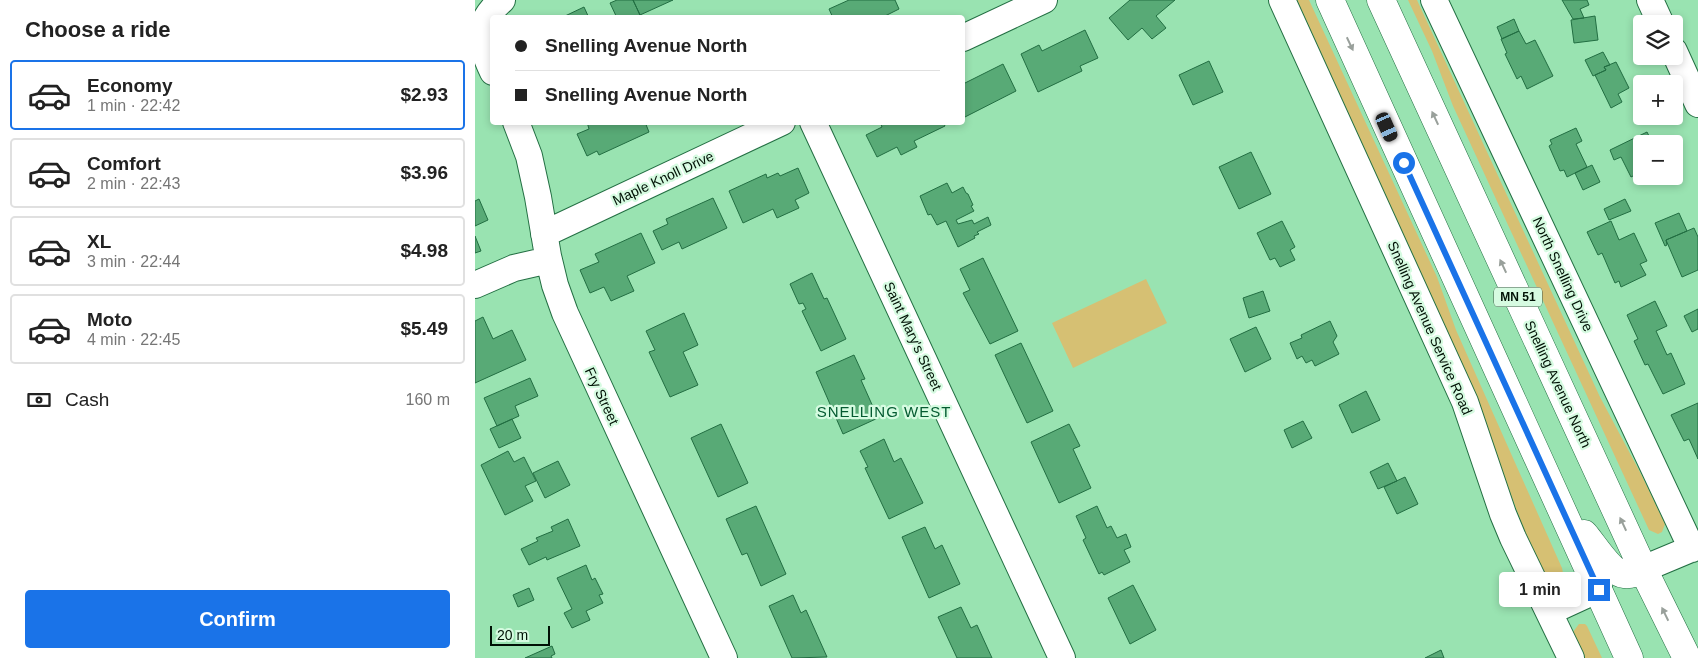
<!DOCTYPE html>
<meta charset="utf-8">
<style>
body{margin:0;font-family:Arial,sans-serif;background:#f6f6f6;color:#222;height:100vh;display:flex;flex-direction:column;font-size:19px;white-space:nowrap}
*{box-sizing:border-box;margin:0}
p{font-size:16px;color:#767676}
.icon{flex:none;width:28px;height:28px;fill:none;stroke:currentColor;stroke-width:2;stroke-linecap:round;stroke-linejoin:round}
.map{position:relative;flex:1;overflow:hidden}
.panel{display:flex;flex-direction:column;background:#fff;width:475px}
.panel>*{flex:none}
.guide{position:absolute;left:15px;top:15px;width:475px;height:110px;border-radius:5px;box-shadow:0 2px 8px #0003;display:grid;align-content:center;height:110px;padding:0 25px;background:#fff}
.fabs{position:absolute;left:1158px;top:15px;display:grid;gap:10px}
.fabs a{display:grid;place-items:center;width:50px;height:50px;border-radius:5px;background:#fff;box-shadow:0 2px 8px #0003;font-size:25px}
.scale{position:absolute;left:15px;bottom:12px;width:60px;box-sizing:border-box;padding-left:5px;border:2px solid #001105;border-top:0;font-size:14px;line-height:18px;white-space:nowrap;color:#001105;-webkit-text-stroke:4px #d6fbe1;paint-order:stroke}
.end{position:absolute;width:22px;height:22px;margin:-11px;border:6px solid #1a73e8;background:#fff;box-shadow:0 0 0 2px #fff}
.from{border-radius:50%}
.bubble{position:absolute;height:35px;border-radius:5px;background:#fff;box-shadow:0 2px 8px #0003;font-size:16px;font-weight:800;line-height:35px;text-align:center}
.car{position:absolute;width:15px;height:30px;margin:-15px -8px;border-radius:6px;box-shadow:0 0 4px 1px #0007;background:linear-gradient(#222 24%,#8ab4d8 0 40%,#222 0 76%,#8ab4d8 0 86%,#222 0)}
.guide b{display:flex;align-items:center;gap:18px;height:48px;font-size:19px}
.guide b+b{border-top:1px solid #e0e0e0}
.guide i{width:12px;height:12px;background:#222}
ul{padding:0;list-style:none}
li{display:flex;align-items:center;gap:15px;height:70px;margin:0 10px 8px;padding:0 15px;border:2px solid #e0e0e0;border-radius:5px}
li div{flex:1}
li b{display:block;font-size:19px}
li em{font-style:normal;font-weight:800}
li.selected{border-color:#1a73e8}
li>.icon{width:45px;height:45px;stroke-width:1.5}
h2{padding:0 25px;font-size:22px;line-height:60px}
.pay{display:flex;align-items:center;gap:12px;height:55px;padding:0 25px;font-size:19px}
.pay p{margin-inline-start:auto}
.cta{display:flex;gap:10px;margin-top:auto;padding:10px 25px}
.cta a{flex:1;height:58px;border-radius:5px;background:#1a73e8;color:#fff;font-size:20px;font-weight:800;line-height:58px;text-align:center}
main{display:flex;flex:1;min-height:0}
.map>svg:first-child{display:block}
</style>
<main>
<section class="panel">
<h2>Choose a ride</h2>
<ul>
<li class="selected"><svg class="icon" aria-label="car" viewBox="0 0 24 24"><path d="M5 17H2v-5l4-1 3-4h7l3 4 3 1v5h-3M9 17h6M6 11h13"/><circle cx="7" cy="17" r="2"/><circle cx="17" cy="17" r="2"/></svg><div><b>Economy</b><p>1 min · 22:42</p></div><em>$2.93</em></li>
<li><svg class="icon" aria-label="car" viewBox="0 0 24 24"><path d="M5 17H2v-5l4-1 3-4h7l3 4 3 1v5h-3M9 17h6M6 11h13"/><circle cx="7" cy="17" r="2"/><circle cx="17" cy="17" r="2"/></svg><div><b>Comfort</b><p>2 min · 22:43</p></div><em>$3.96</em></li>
<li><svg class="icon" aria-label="car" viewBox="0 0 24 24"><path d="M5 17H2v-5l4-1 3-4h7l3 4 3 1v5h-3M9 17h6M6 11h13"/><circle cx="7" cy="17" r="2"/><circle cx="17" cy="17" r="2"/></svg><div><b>XL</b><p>3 min · 22:44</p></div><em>$4.98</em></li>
<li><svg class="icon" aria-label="car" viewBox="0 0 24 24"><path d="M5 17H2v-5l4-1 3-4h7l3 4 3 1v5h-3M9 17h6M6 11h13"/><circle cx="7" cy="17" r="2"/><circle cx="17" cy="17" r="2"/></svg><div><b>Moto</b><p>4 min · 22:45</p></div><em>$5.49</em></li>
</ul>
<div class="pay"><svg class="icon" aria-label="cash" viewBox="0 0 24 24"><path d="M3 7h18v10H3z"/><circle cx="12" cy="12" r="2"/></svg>Cash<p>160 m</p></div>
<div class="cta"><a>Confirm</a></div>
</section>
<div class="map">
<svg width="1223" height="658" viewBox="0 0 1223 658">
<rect width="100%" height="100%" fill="#99e3b1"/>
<path fill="#d6c073" d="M822,0H834L962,277L981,330L1087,568L1088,573L1083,580H1075L1071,577L1048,528L997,386Z
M933,0H942L1125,397L1167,476L1190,524L1187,532L1183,534L1174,530L978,106L957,51Z
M671,279L692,323L598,368L577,323Z
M1104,624H1110L1112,626L1127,658H1109L1099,637L1098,632Z"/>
<path fill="#58aa76" stroke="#226e42" d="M142,0H158L165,15L160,18H142L135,3Z
M158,0H198L165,15Z
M374,0H420L424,9L406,18H358L354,9Z
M655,0H700L681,16L691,28L677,39L667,28L653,40L634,18Z
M1087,0H1112L1114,5L1105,9L1109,18L1098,19Z
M109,7L114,18H91L90,16Z
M1120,16L1123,40L1099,43L1096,20Z
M1039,19L1044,31L1027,39L1022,27Z
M610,30L623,58L605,66L607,71L563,92L546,54L564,45L567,51Z
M1044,31L1051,44L1060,40L1078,76L1052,89L1046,76L1042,79L1030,54L1032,53L1026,39Z
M1128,52L1135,65L1129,67L1131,70L1118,76L1110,60Z
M734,61L748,92L718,105L704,75Z
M1141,62L1154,88L1143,94L1147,102L1136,108L1120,75L1131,70L1129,67Z
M528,64L541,91L488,118V84Z
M112,122H170L174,132L124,155L122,151L112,156L102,134L114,129Z
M405,122H468L470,126L439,141L442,147L426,155L422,147L402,157L391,135L407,127Z
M1101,128L1107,141L1101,144L1112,167L1092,177L1089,170L1085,171L1074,146L1077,144L1075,140Z
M1172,132L1178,144H1166V176H1175L1167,180L1164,173L1156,177L1146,157L1139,160L1135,150Z
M776,152L796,194L764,209L744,167Z
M1117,165L1125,182L1108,190L1100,173Z
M323,168L334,193L320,200L324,208L302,218L298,209L268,223L254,191L291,174L292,178L303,173L305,176Z
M472,183L477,193L488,187L491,193L493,194L498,205L496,206L499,211L481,220L483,224L497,220L499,224L513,217L516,225L502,232L504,234L499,236L500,238L483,247L471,221L462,225L456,214L453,215L445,196Z
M238,198L252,228L207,249L204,242L187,250L178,231L193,224L191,219Z
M4,199L13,220L0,226V201Z
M1150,199L1156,211L1134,220L1129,209Z
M1204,213L1212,231L1191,240L1192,245L1190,246L1180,223Z
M807,221L820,247L815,250L820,260L805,267L800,258L795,260L782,233Z
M1136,221L1144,240L1159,233L1172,261L1165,264L1171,275L1146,287L1144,281L1140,283L1127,253L1123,255L1112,232Z
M1219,228L1223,237V270L1207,277L1191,240Z
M166,233L180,263L152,276L159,291L136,301L129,287L115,293L105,270L124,262L120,254Z
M0,236L6,251L0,253Z
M508,258L543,331L515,344L488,293L495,290L485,269Z
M337,273L349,299L352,298L371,339L346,351L327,311L331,309L328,303L324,304L315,284Z
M788,291L795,311L774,318L768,298Z
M1180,301L1192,326L1181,331L1192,355L1196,353L1210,384L1188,394L1173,364L1170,365L1159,341L1163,339L1152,315Z
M1223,309V329L1217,332L1209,316Z
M209,313L223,345L208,352L223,385L195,397L174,352L180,350L171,331Z
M8,317L18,339L37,330L51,360L0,383V321Z
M855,321L862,336L858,342L864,354L840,366L837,360L831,363L827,356L822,359L815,343L827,338L826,335Z
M781,327L796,359L770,372L755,339Z
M546,343L578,411L552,423L520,355Z
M379,355L390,379L386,380L403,418L368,434L341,372Z
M55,378L63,396L40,406L44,416L22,426L9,398Z
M891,391L905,420L877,433L864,405Z
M1223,403V459L1214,439L1209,441L1196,415Z
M37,419L46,438L24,448L15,429Z
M828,421L837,438L817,448L809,430Z
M246,424L273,483L243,497L216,438Z
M594,424L605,446L598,449L616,488L584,503L556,442Z
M409,439L419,462L426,458L448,503L414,519L390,468L393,467L385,451Z
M33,451L39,462L49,457L61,481L50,486L58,501L30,515L6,465Z
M83,461L95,485L70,498L58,473Z
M913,463L922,481L903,489L895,472Z
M930,477L943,504L922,514L909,487Z
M281,506L311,574L286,586L272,553L267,555L251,519Z
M622,506L632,528L636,526L642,538L651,534L656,547L649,550L655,562L629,575L627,572L624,574L608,540L611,538L601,516Z
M93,519L105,546L72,560L71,557L54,565L46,549L63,541L61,538L78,531L76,527Z
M450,527L460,549L467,545L485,584L454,598L427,537Z
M111,565L117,580L120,578L128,594L124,595L128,603L111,611L115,620L97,628L89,613L97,609L82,578Z
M658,585L681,630L655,644L633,598Z
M54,588L59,600L43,607L38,595Z
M318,595L326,613L331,610L352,657L317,658L294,606Z
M486,607L496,628L502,625L517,658H482L463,617Z
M77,646L80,654L76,656L77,658H50Z
M966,650L969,658H950Z"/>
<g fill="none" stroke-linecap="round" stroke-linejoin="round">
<defs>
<path id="minor" d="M807,0L990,402L1028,514L1038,538L1096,658
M959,0L1217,549
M1175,0L1186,24
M488,38L569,0
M1199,51L1223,104
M18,72C3,41 0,23 27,0
M41,122L54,156L63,197L73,256L80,285L90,313L249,658
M338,122L587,658
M69,234L307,122
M0,285L39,268L74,260
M1168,569L1223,546
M1074,612L1124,589"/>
<path id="major" d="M855,0L1154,658
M906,0L1168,569L1212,658
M1109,534C1118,544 1135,573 1149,574C1156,575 1162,572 1168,569"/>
</defs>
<use href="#minor" stroke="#236f43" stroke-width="28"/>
<use href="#major" stroke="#236f43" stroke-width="29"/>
<use href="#minor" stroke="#fff" stroke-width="26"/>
<use href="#major" stroke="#fff" stroke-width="28"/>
</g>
<defs><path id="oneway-solid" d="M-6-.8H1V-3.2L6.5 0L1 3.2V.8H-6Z" transform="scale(1.25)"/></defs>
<g fill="#99a09b">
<use href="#oneway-solid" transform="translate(875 44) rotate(65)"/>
<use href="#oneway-solid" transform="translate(960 118) rotate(-115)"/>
<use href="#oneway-solid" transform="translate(1028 266) rotate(-115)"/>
<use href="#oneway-solid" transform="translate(1148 524) rotate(-115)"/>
<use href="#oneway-solid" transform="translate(1190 614) rotate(-116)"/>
</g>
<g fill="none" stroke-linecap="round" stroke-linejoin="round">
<path stroke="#1a73e8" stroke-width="6" d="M929,163L1124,590"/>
</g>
<g text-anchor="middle" stroke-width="4.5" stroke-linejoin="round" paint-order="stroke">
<rect fill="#d6fbe1" stroke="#405747" stroke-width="1" x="1019" y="287.5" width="48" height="19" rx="4"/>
<g font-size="12" font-weight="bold" fill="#001105">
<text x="1043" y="301">MN 51</text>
</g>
<g font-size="14" fill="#001105" stroke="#d6fbe1">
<text transform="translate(188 178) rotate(-25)" y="5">Maple Knoll Drive</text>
<text transform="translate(1088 274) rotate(65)" y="5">North Snelling Drive</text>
<text transform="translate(955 328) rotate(66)" y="5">Snelling Avenue Service Road</text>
<text transform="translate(438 336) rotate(65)" y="5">Saint Mary's Street</text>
<text transform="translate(1083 384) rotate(65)" y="5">Snelling Avenue North</text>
<text transform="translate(127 396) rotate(65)" y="5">Fry Street</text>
</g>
<g font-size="15" letter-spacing="1" fill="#045b31" stroke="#d6fbe1">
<text x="409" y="417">SNELLING WEST</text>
</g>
</g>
</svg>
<div class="fabs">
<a><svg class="icon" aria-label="layers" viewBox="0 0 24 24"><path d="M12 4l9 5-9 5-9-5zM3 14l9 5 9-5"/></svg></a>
<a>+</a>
<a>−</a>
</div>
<div class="scale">20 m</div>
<i class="end from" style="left:929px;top:163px"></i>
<i class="end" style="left:1124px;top:590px"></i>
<div class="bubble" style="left:1024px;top:572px;width:82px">1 min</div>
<i class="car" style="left:912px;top:127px;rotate:156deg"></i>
<div class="guide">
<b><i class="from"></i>Snelling Avenue North</b>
<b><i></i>Snelling Avenue North</b>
</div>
</div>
</main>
